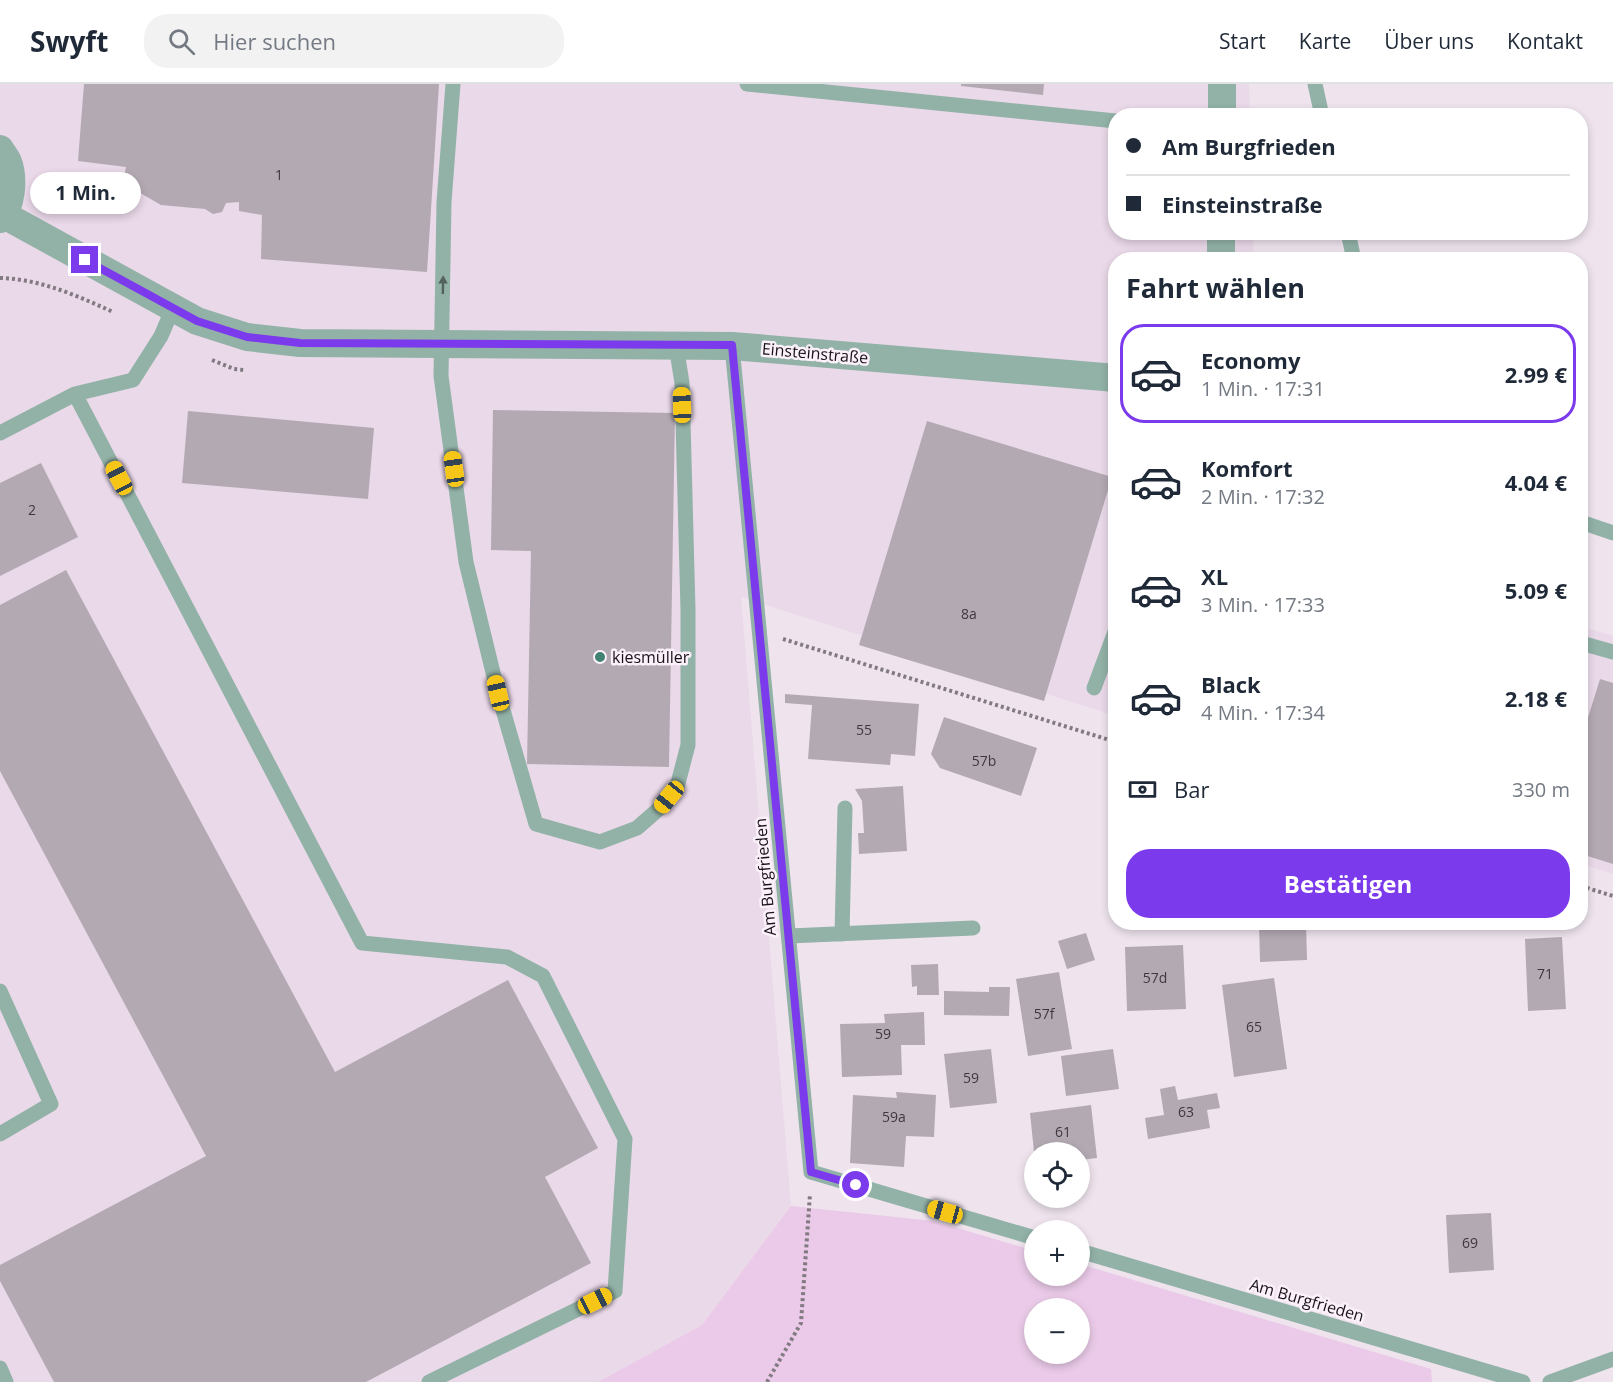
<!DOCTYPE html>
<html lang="de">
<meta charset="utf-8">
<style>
body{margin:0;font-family:"Open Sans",sans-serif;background:#f2f2f3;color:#1f2937;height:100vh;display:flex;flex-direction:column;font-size:22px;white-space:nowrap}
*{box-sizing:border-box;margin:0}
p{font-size:20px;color:#747a83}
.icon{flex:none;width:33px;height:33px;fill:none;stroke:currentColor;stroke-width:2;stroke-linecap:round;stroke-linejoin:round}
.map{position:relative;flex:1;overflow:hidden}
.details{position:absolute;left:1108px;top:168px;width:480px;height:678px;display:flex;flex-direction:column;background:#fff;border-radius:24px;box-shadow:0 3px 9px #0003}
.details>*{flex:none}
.top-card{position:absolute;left:1108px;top:24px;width:480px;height:132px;border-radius:24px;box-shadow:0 3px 9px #0003;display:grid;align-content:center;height:132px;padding:0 18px;background:#fff}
.fabs{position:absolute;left:1024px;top:1058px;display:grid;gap:12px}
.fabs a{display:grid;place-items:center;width:66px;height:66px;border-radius:50%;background:#fff;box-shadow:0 3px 9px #0003;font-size:30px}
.end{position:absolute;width:27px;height:27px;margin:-14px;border:8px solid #7c3aed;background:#fff;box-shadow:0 0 0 3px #fff}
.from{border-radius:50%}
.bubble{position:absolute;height:42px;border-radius:21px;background:#fff;box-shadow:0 3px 9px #0003;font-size:20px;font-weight:700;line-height:42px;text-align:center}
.car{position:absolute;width:18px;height:36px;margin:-18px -9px;border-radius:8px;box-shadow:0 0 4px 2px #0007;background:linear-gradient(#f5c518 24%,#345 0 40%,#f5c518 0 76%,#345 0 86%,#f5c518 0)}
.top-card b{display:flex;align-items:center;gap:21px;height:57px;font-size:22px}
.top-card b+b{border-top:2px solid #e0e1e3}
.top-card i{width:15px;height:15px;background:#1f2937}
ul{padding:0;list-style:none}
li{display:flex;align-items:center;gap:18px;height:99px;margin:0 12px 9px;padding:0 6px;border:3px solid transparent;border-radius:24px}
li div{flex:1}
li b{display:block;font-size:22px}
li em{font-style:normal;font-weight:700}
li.current{border-color:#7c3aed}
li>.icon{width:54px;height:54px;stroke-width:1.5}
h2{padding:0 18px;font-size:27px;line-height:72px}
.pay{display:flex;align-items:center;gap:15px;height:66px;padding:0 18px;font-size:22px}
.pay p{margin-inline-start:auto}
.action{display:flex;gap:12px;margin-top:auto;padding:12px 18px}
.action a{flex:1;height:69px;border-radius:24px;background:#7c3aed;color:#fff;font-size:24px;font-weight:700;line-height:69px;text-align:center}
header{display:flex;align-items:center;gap:36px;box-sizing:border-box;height:84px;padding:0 30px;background:#fff;border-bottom:2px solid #e0e1e3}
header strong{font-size:28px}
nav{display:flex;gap:33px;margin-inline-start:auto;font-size:21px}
.search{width:420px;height:54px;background:#f2f2f3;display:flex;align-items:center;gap:15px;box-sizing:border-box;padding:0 21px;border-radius:24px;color:#747a83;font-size:22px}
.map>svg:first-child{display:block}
</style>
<header>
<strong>Swyft</strong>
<div class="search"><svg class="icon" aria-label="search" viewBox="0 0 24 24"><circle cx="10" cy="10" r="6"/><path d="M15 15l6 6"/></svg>Hier suchen</div>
<nav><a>Start</a><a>Karte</a><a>Über uns</a><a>Kontakt</a></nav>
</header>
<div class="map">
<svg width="1613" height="1298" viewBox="0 0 1613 1298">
<rect width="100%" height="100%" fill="#efe4ee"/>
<path fill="#ead9e9" d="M0,0H1249L1250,31L1116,32V148L1253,149L1254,175L1116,176V632L741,513L791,1122L702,1241L598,1298H0Z
M1581,542L1613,552V790L1581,780Z"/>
<path fill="#eacae8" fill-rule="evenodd" d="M791,1122L934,1137L1035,1167V1191H1080V1180L1431,1285L1432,1298H598L702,1241ZM1035,1224H1080V1269H1035Z"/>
<path fill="#b3a9b3" d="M84,0H439L427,188L261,175L262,131L239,127V118L226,119L222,128L213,130L205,125L161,121L123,99L126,83L78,77Z
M961,0H1044L1043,11L961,2Z
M493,326L675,329L669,683L527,680L531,467L491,466Z
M188,327L374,344L368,415L182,399Z
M927,337L1112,393L1044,617L859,561Z
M41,379L78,453L0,492V399Z
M66,486L335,988L508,896L598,1064L545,1093L591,1179L366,1298H54L0,1197V1181L206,1072L0,687V521Z
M1600,595L1613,599V780L1581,770V656Z
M785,610L919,620L915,672L891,670L890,681L808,675L812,621L785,619Z
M944,633L1037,664L1021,712L940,684L931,670Z
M1112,700H1116V751H1112Z
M903,702L907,767L859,770L858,749H864L862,717L855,705Z
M1259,838H1306L1307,876L1260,878Z
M1086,849L1095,876L1067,885L1058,857Z
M1562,853L1566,925L1528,927L1525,855Z
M1183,861L1186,925L1127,927L1125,863Z
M938,880L939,911H917V902L912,903L911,881Z
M1059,888L1072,965L1028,972L1016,895Z
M1274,894L1287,985L1234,993L1222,901Z
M989,903H1010L1009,932L944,931V907L989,908Z
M924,928L925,961H901L902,991L842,993L840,940L885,939L884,930Z
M991,965L997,1019L950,1024L944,970Z
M1113,965L1119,1005L1066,1012L1061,972Z
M1175,1002L1178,1016L1217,1009L1220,1024L1207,1026L1210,1044L1148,1055L1145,1034L1164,1031L1160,1005Z
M896,1008L936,1011L934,1053L906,1052L904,1083L850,1079L853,1011L897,1014Z
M1091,1021L1097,1074L1080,1076V1068H1034L1030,1029Z
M1491,1129L1494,1186L1449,1189L1446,1131Z"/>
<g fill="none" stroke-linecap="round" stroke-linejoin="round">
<path stroke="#827a81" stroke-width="4" stroke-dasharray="3 3" stroke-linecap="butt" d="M0,194C40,195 78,212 113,228
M212,276L234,285L244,286
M783,555L1116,658
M1581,802L1613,812
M767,1298L801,1239L810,1110"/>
<path stroke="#92b2a7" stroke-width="15" d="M453,0L444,118L441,292L466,478L498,609L536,740L600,758L637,744L661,723L677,703L688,661V526L682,299L676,261
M747,0L1116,37
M1315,0L1322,32
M1348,148L1354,176
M732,262L811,1088L1035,1154
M75,310L133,296L161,252L173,224
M0,349L75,310L362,859L507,873L543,892L625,1055L615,1207L429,1298
M1581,438L1613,449
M1581,559L1613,568
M1094,604L1116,545
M842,850L845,724
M789,852L973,844
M0,907L51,1020L0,1050
M1080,1167L1523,1298
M0,1284L6,1298
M1550,1298L1613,1275"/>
<path stroke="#92b2a7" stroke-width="28" d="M1222,32V0
M0,65C2,69 6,73 8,78C14,94 12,122 0,135
M4,131L197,237L247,253L300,259L732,262L1116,294
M1221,176V148"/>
</g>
<defs><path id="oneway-solid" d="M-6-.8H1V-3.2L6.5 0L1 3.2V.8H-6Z" transform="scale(1.5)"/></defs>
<use fill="#54625f" href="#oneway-solid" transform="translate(443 201) rotate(-89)"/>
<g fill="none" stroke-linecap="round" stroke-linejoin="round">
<path stroke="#7c3aed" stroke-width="8" d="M85,176L197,237L247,253L300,259L732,261L811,1088L856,1101"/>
</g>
<circle fill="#428270" stroke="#fcf1fb" stroke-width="2" cx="600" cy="573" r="6"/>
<g text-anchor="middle" stroke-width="5" stroke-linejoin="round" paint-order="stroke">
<g font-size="14" fill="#3e383e">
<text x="279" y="96">1</text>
<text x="32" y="431">2</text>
<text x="969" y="535">8a</text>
<text x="864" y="651">55</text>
<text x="984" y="682">57b</text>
<text x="1545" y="895">71</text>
<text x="1155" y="899">57d</text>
<text x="1044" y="935">57f</text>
<text x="1254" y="948">65</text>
<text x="883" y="955">59</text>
<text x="971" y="999">59</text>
<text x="1186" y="1033">63</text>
<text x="894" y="1038">59a</text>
<text x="1063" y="1053">61</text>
<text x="1470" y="1164">69</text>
</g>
<g font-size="16" fill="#171317" stroke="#fcf1fb">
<text transform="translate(815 269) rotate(5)" y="6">Einsteinstraße</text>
<text transform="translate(765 793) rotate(-95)" y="6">Am Burgfrieden</text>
<text transform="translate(1307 1216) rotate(16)" y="6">Am Burgfrieden</text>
</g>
<g font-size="16" fill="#171317" stroke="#fcf1fb" text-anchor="start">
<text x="612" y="579">kiesmüller</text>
</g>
</g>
</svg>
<div class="fabs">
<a><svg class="icon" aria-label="locate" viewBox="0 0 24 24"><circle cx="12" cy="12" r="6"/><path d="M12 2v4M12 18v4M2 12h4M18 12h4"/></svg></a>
<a>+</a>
<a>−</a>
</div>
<i class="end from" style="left:856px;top:1101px"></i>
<i class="end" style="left:85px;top:176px"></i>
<div class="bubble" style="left:30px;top:88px;width:111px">1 Min.</div>
<i class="car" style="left:682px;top:321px;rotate:358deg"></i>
<i class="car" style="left:454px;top:385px;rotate:352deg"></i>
<i class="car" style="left:119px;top:394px;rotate:332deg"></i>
<i class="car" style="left:498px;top:609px;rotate:347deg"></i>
<i class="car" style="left:669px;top:713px;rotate:219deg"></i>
<i class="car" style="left:945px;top:1128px;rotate:286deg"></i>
<i class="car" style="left:595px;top:1217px;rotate:64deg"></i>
<div class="top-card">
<b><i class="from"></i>Am Burgfrieden</b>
<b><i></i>Einsteinstraße</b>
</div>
<section class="details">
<h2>Fahrt wählen</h2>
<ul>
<li class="current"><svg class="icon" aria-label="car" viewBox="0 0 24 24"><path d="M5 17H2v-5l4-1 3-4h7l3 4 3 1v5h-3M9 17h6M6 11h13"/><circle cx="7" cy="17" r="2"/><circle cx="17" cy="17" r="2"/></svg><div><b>Economy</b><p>1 Min. · 17:31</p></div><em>2.99 €</em></li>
<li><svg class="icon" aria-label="car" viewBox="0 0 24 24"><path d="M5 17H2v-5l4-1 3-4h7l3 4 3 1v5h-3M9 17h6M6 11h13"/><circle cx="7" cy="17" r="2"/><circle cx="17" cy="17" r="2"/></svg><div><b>Komfort</b><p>2 Min. · 17:32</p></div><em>4.04 €</em></li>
<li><svg class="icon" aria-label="car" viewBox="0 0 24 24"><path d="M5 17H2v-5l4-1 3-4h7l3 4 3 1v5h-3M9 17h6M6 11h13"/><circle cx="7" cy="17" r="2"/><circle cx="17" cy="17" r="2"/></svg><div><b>XL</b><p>3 Min. · 17:33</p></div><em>5.09 €</em></li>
<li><svg class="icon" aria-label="car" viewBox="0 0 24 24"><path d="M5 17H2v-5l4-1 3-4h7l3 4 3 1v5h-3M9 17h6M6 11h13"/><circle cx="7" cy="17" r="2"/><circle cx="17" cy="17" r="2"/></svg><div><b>Black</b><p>4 Min. · 17:34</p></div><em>2.18 €</em></li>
</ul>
<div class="pay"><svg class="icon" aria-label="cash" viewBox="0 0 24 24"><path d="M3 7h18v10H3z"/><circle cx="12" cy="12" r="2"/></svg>Bar<p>330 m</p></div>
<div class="action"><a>Bestätigen</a></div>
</section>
</div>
